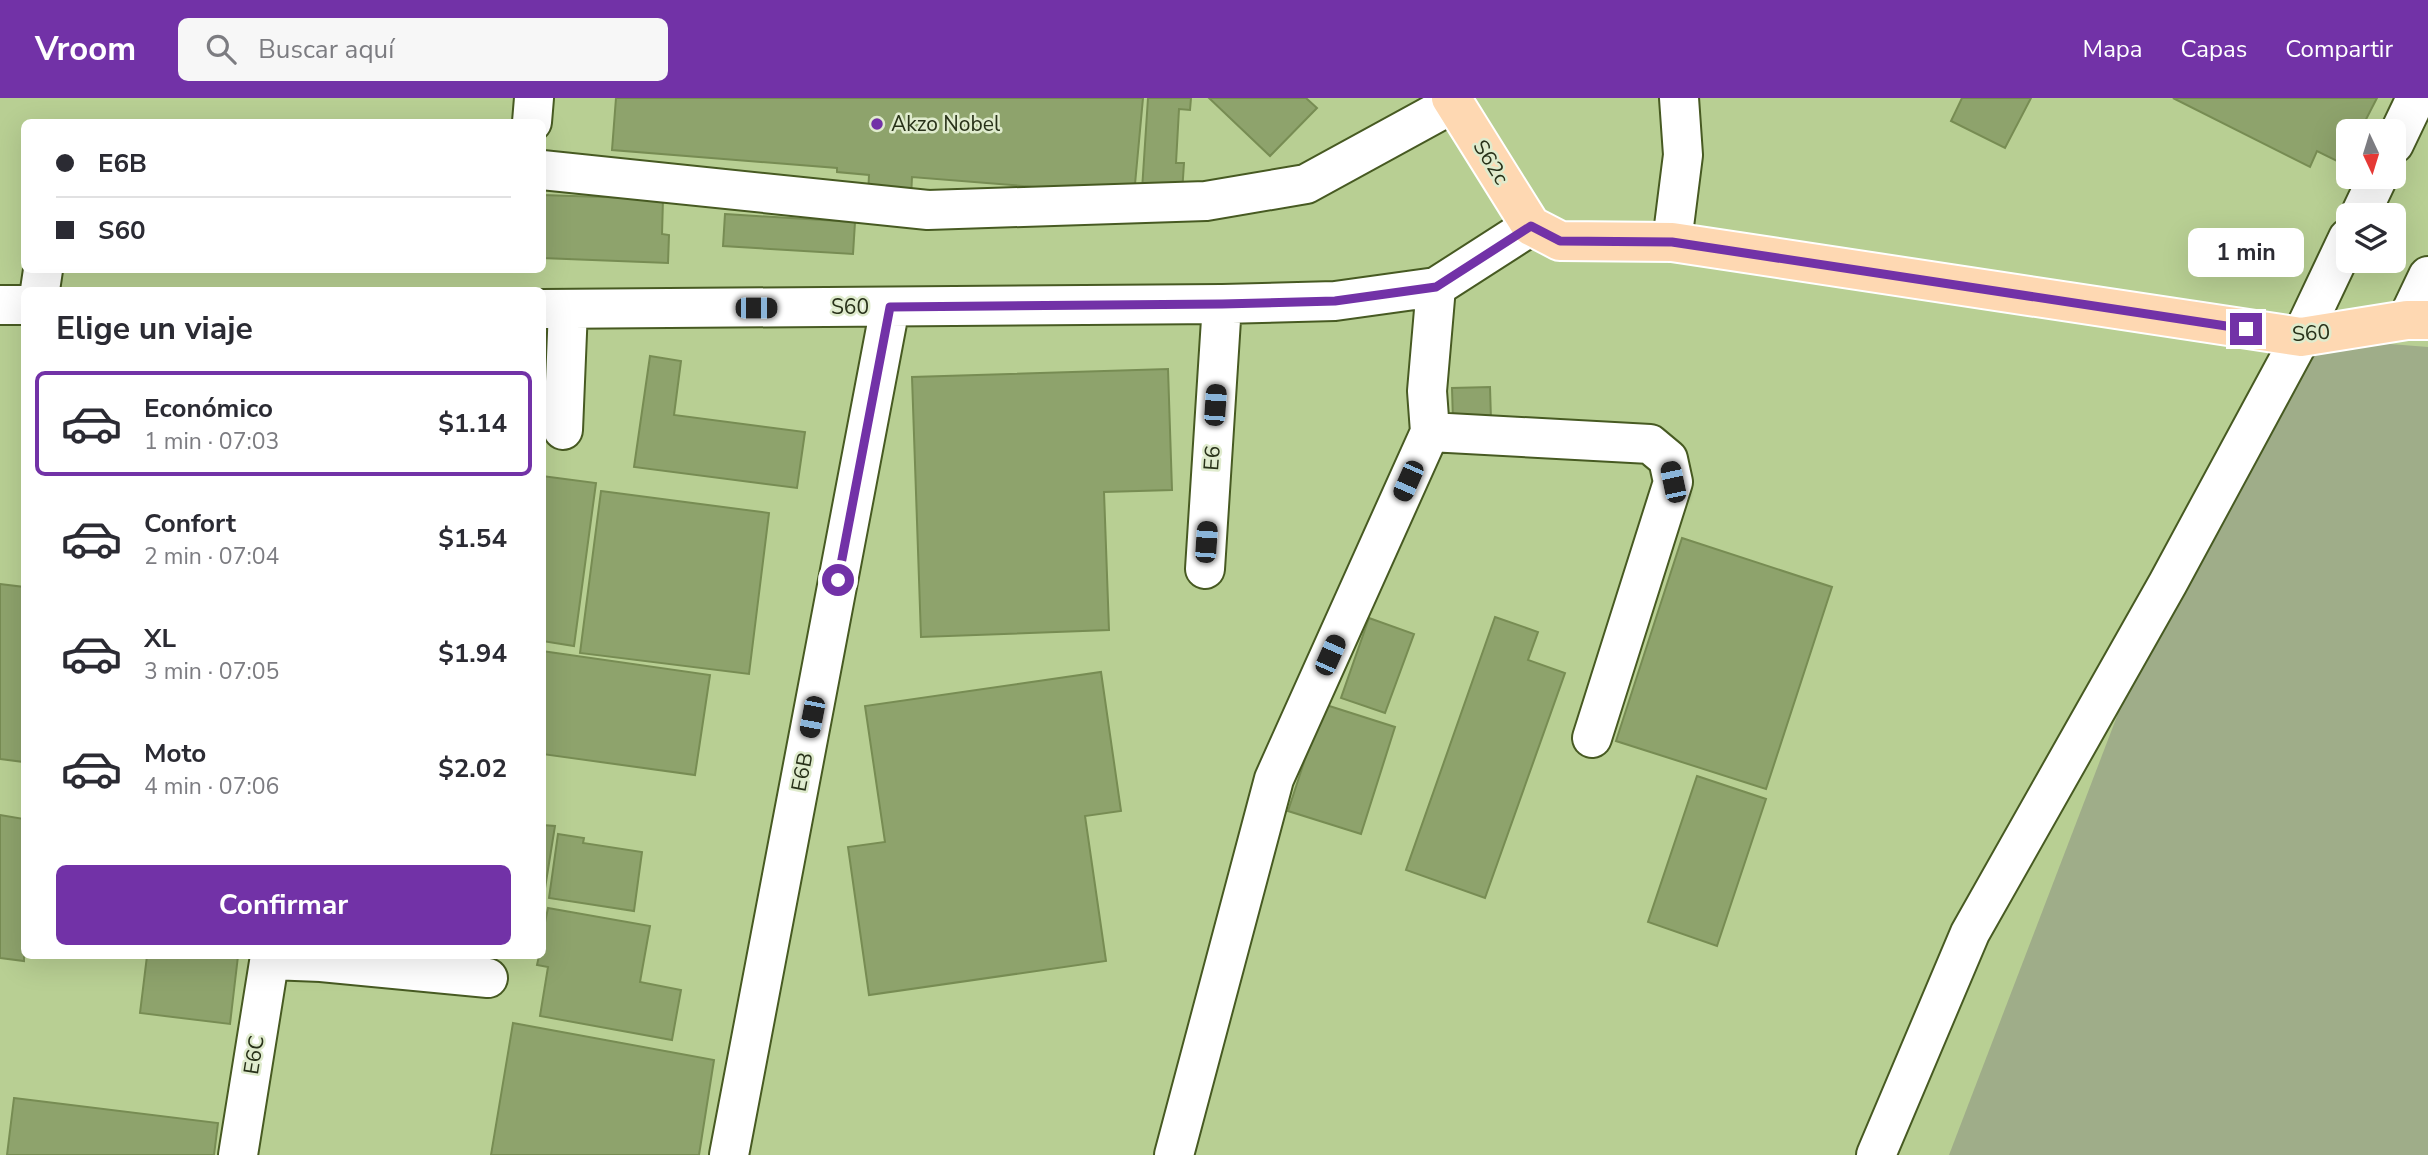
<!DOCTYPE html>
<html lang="es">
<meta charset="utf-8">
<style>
body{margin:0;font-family:"Nunito Sans",sans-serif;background:#f7f7f7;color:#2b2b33;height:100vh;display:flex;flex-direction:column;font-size:26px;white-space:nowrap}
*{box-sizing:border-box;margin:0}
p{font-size:23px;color:#7c7c81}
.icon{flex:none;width:38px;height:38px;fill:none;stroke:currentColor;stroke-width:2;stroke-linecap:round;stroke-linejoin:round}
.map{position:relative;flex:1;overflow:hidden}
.details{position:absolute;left:21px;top:189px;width:525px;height:672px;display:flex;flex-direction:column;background:#fff;border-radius:10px;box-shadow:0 7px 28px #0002}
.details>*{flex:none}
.hud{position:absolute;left:21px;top:21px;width:525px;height:154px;border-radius:10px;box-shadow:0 7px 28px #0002;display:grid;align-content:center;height:154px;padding:0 35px;background:#fff}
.needle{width:46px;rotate:176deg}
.tools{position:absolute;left:2336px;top:21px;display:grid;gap:14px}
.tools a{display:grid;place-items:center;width:70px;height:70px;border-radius:10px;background:#fff;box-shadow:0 7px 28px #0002;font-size:35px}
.end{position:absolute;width:32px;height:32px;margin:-16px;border:9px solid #7232a7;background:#fff;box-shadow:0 0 0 4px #fff}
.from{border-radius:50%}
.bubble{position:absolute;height:49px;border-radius:10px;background:#fff;box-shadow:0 7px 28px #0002;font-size:23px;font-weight:700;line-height:49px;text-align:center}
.car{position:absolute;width:21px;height:42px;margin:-21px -10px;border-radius:9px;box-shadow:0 0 5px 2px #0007;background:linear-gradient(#222 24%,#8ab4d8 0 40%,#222 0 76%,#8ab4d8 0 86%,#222 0)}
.hud b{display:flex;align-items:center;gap:24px;height:66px;font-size:26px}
.hud b+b{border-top:2px solid #e1e1e2}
.hud i{width:18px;height:18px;background:#2b2b33}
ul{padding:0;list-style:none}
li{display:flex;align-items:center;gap:21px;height:105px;margin:0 14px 10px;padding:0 21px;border:4px solid transparent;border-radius:10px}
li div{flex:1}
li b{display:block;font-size:26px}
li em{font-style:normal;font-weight:700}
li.on{border-color:#7232a7}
li>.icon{width:63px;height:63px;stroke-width:1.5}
h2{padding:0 35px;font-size:32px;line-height:84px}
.cta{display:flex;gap:14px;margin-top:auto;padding:14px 35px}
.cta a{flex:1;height:80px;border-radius:10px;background:#7232a7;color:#fff;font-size:28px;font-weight:700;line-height:80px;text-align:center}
header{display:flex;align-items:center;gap:42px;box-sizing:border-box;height:98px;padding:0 35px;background:#7232a7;color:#fff}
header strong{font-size:33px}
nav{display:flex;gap:38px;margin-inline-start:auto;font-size:24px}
.search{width:490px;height:63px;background:#f7f7f7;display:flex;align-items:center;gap:18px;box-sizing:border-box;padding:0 24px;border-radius:10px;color:#7c7c81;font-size:26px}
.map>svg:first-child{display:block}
</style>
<header>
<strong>Vroom</strong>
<div class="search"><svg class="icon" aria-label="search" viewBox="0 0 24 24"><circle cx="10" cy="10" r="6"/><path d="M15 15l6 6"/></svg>Buscar aquí</div>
<nav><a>Mapa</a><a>Capas</a><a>Compartir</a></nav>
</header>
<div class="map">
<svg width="2428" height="1057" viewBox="0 0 2428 1057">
<rect width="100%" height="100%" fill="#b8cf93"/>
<path fill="#9fad89" d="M2301,239L2428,249V1057H1949L2168,485Z"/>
<path fill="#8ea36c" stroke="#778c53" stroke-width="2" d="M616,0H1143L1134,97L912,79L911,100L868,97L869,77L837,74V70L612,52Z
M1148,0H1191L1190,12L1179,11L1176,65H1184L1182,95L1142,92Z
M1209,0H1306L1317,10L1270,58Z
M1962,0H2031L2005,50L1951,23Z
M2173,0H2377L2360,33H2348V55L2343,66L2317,53L2310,69Z
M542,97L663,101L662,136L669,137L668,165L542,160Z
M725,116L855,124L853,156L723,148Z
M650,258L681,263L674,317L805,334L797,390L634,369Z
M1168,271L1172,392L1104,394L1109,532L921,539L912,279Z
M1490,289L1491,322L1453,323L1452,290Z
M542,378L596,385L574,548L542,543Z
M601,393L769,415L749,576L580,555Z
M1682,440L1832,489L1766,691L1616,643Z
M0,486L24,489V664L0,661Z
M1495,519L1538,534L1528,562L1565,575L1485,800L1406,772Z
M1369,520L1414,536L1385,615L1341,600Z
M542,553L710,577L695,677L542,656Z
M1101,574L1121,713L1085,718L1106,863L869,897L848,749L885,744L865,608Z
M1323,606L1395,629L1361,736L1288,713Z
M1697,678L1766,701L1717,848L1648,824Z
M0,717L24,721V863L0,860Z
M542,727L555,728L542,809Z
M558,736L584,740L583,745L642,754L634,813L549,800Z
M548,810L650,828L640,884L681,892L672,942L540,918L548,869L537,867L539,858H542V839Z
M147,858H238L230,926L140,915Z
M513,925L714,962L699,1057H491Z
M14,1000L218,1025L214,1057H7Z"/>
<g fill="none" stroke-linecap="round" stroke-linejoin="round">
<defs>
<path id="minor" d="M532,24L534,0
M2394,46L2416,0
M542,72L928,112L1206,103L1306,86L1454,5
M2360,117L2378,79
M1672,144L1683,57L1679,0
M40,192L43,172
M0,207H24
M542,211L1222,206L1335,203L1436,189L1531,128
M2407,222L2428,178
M563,332L568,211
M1430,334L1650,346L1668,361L1673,384L1592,640
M1205,471L1222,206
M270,862L321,864L488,880
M238,1057L270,858
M729,1057L890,209
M1174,1057L1274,681L1430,334L1427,293L1436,189
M1876,1057L1970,835L2168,485L2301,239L2348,140"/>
<path id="major" d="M1451,0L1531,128L1560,143L1672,144L2301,239L2407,222H2428"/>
</defs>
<use href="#minor" stroke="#475a22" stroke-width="42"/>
<use href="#major" stroke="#fff" stroke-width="42"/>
<use href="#minor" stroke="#fff" stroke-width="38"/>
<use href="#major" stroke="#fed8b2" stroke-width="38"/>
</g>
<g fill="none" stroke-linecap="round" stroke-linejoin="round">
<path stroke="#7232a7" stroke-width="9" d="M838,482L890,209L1222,206L1335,203L1436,189L1531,128L1560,143L1672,144L2246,231"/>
</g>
<circle fill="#7232a7" stroke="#dfebcd" stroke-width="2.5" cx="877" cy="26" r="7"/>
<g text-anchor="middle" stroke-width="5" stroke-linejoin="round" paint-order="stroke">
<g font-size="21" fill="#283119" stroke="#dfebcd" text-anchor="start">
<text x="891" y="33">Akzo Nobel</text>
</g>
<g font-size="21" fill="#283119" stroke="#dfebcd">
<text transform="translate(1491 64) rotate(58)" y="7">S62c</text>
<text x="850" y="216">S60</text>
<text transform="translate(2311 235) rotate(-4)" y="7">S60</text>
<text transform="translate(1212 360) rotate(-86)" y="7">E6</text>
<text transform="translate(802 674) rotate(-79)" y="7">E6B</text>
<text transform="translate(254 957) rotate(-81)" y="7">E6C</text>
</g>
</g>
</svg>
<div class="tools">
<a><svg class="needle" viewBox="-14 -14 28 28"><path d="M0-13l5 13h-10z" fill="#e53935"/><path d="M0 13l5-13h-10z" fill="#7c7c81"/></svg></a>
<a><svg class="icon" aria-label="layers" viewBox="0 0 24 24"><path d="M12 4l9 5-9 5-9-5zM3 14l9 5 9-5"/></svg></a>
</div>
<i class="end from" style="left:838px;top:482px"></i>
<i class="end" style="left:2246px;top:231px"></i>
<div class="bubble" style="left:2188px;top:130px;width:116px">1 min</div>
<i class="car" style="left:756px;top:210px;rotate:90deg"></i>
<i class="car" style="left:1215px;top:307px;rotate:4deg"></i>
<i class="car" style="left:1408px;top:383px;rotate:204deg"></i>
<i class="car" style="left:1673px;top:384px;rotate:348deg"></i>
<i class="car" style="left:1206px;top:444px;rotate:4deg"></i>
<i class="car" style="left:1330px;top:557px;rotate:24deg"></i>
<i class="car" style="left:812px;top:619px;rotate:191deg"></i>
<div class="hud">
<b><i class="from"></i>E6B</b>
<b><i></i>S60</b>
</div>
<section class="details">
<h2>Elige un viaje</h2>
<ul>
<li class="on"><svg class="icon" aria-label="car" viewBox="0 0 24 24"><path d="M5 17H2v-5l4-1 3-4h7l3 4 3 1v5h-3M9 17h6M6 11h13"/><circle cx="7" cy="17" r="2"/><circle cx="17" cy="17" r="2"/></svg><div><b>Económico</b><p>1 min · 07:03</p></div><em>$1.14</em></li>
<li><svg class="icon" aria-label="car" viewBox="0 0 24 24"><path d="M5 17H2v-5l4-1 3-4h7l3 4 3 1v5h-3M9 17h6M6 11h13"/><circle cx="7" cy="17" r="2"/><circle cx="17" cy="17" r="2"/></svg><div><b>Confort</b><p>2 min · 07:04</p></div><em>$1.54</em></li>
<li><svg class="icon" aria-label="car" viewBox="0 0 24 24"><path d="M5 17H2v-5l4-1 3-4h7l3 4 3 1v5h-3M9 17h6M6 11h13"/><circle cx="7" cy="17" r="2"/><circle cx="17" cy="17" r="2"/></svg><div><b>XL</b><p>3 min · 07:05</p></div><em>$1.94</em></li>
<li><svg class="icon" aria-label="car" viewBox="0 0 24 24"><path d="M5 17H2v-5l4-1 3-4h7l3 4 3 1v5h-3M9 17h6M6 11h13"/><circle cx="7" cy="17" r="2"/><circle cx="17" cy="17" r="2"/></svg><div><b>Moto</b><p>4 min · 07:06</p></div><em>$2.02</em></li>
</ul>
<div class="cta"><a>Confirmar</a></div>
</section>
</div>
